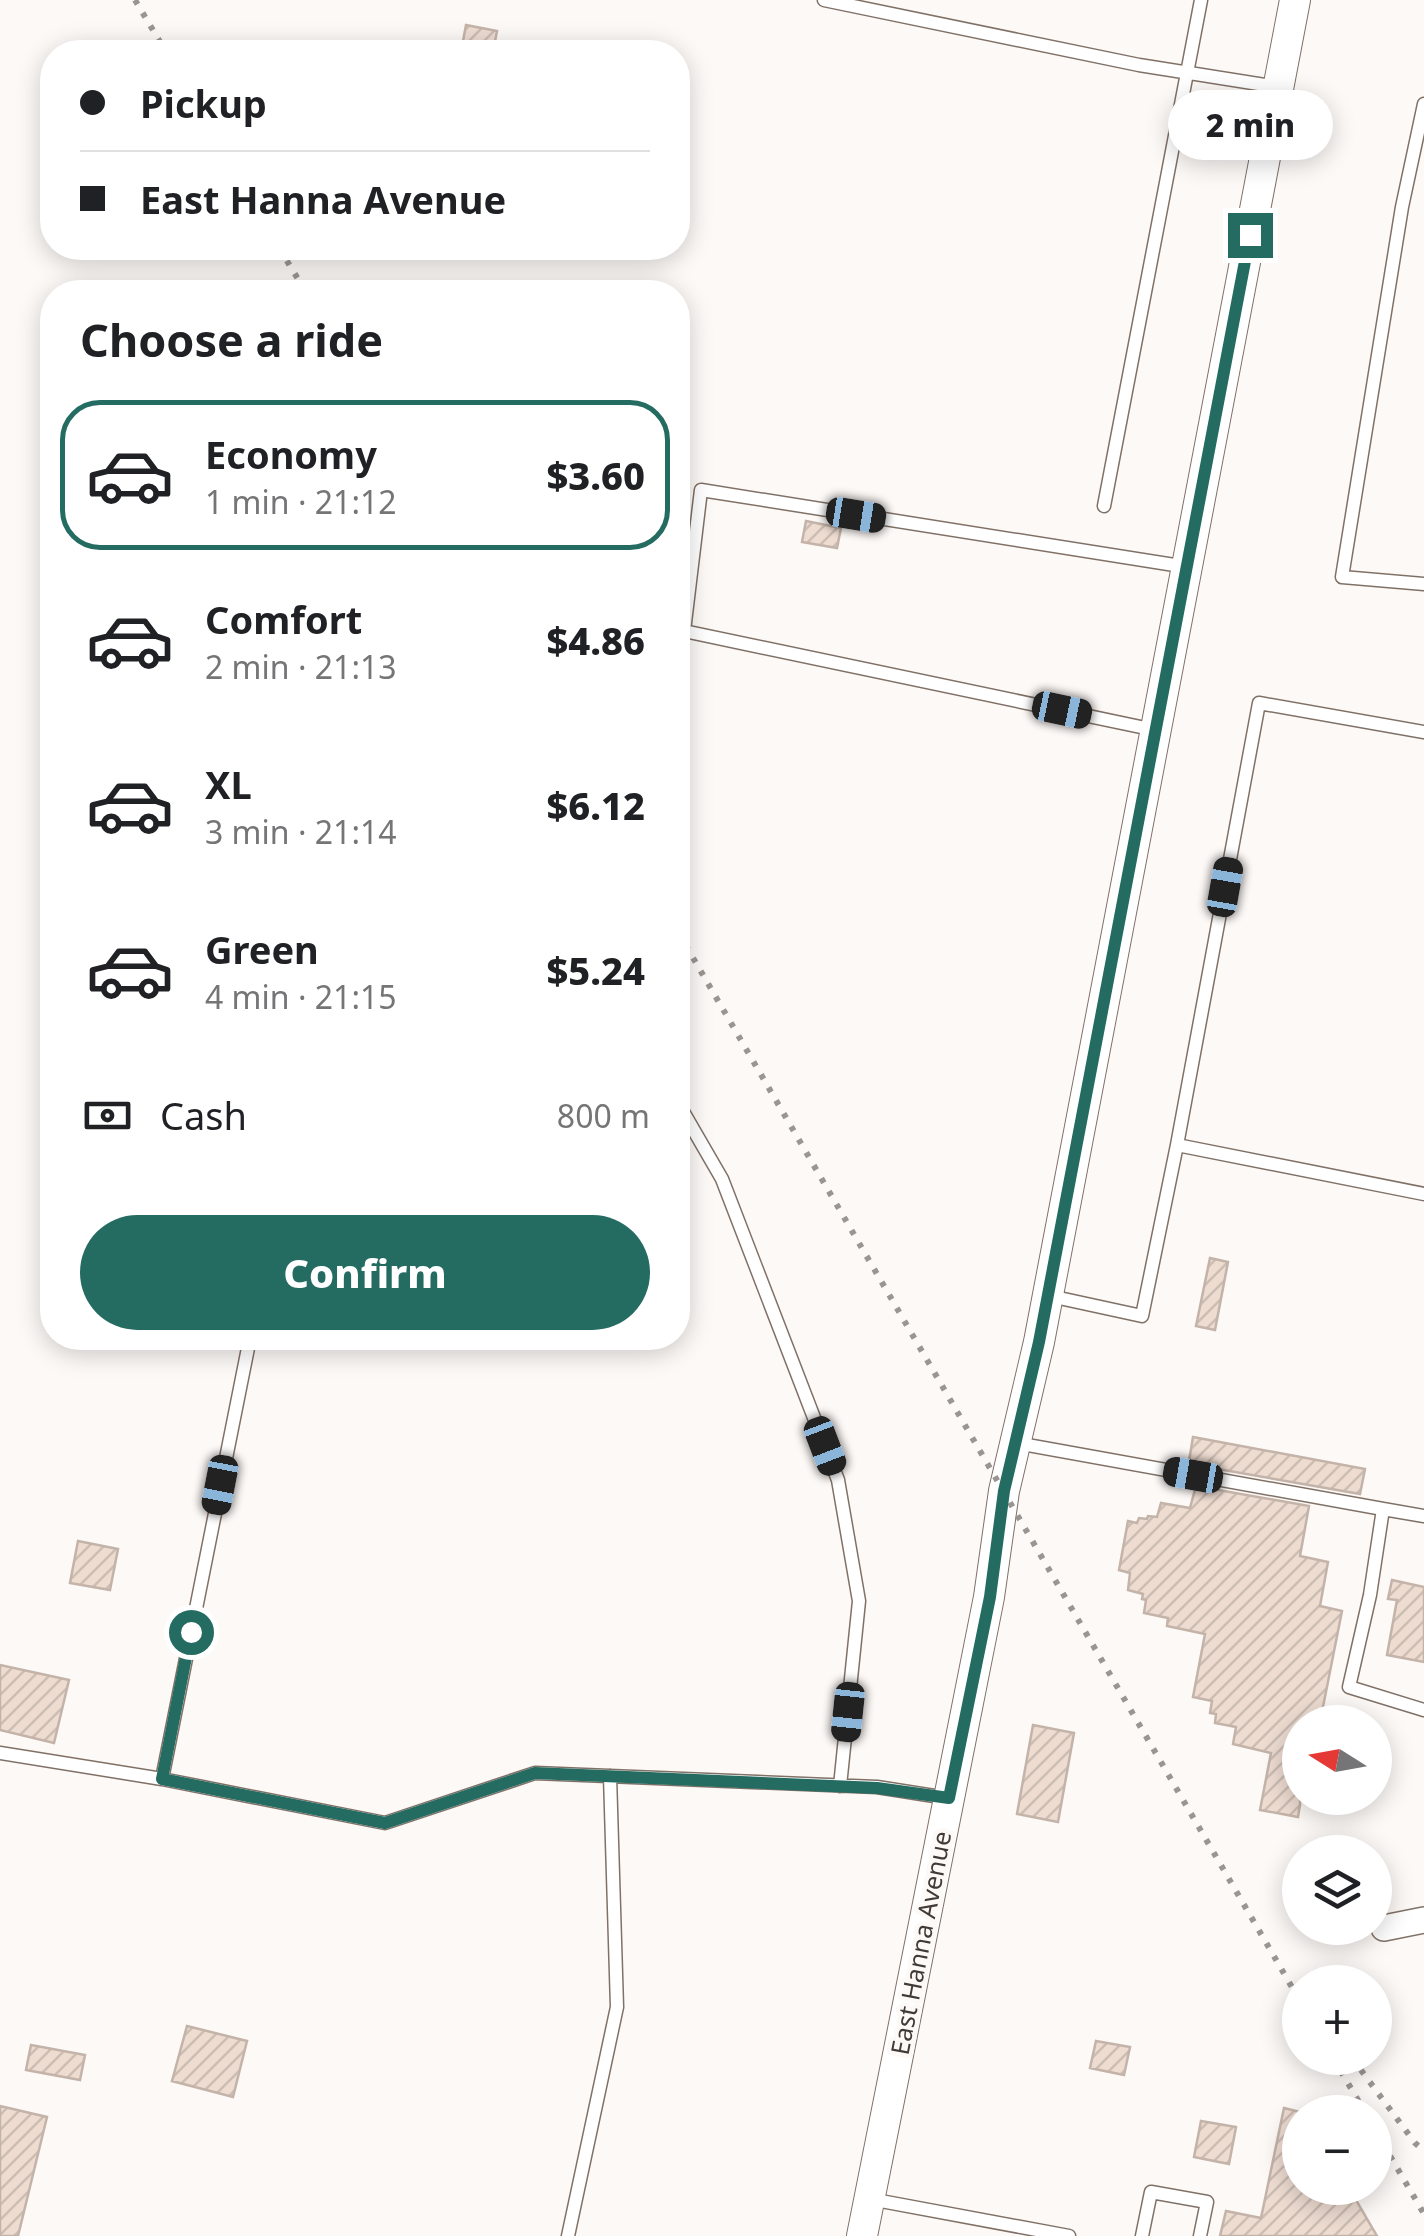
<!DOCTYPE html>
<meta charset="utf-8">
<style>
body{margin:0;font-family:"Noto Sans",sans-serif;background:#f2f2f2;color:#202124;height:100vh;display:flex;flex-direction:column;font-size:38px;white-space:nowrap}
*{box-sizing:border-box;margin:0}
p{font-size:32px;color:#757577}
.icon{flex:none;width:55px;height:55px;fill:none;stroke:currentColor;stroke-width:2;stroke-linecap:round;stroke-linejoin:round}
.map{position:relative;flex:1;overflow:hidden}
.side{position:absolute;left:40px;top:280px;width:650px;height:1070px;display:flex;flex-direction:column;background:#fff;border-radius:40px;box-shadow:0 5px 25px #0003}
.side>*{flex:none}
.top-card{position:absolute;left:40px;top:40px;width:650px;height:220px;border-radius:40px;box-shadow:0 5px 25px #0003;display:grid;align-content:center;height:220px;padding:0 40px;background:#fff}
.needle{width:65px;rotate:281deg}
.controls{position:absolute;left:1282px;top:1705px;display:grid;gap:20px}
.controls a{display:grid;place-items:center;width:110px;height:110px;border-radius:50%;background:#fff;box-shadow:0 5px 25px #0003;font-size:50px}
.end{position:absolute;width:45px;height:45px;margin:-22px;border:12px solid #246b61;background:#fff;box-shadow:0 0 0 5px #fff}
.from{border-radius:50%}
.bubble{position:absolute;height:70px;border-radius:35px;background:#fff;box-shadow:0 5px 25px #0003;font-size:32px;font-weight:800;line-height:70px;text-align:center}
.car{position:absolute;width:30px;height:60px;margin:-30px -15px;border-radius:12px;box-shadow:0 0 8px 2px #0007;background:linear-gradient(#222 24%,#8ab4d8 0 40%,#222 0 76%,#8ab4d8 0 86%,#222 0)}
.top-card b{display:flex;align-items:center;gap:35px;height:95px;font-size:38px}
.top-card b+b{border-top:2px solid #e0e0e0}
.top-card i{width:25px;height:25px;background:#202124}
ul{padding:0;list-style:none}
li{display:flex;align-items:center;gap:30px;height:150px;margin:0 20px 15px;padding:0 20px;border:5px solid transparent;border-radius:40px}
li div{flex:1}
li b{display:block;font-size:38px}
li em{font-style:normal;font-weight:800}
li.selected{border-color:#246b61}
li>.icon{width:90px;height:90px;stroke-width:1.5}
h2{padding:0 40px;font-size:45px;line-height:120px}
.pay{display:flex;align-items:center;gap:25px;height:110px;padding:0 40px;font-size:38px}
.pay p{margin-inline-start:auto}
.button{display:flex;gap:20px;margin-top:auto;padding:20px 40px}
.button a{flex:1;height:115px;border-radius:60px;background:#246b61;color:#fff;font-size:40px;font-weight:800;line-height:115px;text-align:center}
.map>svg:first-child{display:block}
</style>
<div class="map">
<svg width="1424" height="2236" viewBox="0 0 1424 2236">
<defs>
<pattern id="building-hatch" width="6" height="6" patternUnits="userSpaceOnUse" patternTransform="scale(2.5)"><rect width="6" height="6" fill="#eedcd1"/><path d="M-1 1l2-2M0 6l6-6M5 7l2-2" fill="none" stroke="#cdbeb4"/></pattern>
</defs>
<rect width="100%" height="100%" fill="#fdf9f7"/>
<path fill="url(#building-hatch)" stroke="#c4b3a8" stroke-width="2.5" d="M466,25L497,31L493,52H461Z
M806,521L841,528L837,548L802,542Z
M1210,1258L1228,1262L1215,1330L1196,1326Z
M1193,1437L1365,1469L1360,1494L1201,1466L1202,1463L1189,1461Z
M1196,1486L1309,1506L1300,1556L1328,1562L1320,1606L1342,1611L1320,1722H1300V1805L1298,1817L1260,1810L1271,1753L1233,1744L1236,1727L1215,1723L1216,1714L1210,1713L1212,1701L1193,1697L1205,1634L1167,1626L1168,1618L1144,1613L1146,1600L1142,1599L1143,1594L1128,1590L1130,1573L1119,1570L1128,1521L1137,1523L1139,1518L1147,1519L1148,1516L1157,1517L1161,1503L1190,1508Z
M78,1541L118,1549L110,1590L70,1583Z
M1392,1580L1424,1587V1662L1387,1655L1397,1600L1388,1599Z
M0,1665L69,1680L54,1743L0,1730Z
M1033,1725L1074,1733L1058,1822L1017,1814Z
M187,2026L247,2041L233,2097L172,2081Z
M1096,2041L1130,2047L1124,2075L1090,2068Z
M31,2045L85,2055L80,2080L26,2070Z
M0,2106L47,2117L18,2236H0Z
M1284,2108L1300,2112V2188H1349L1377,2236H1220L1226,2211L1261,2218Z
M1201,2121L1236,2127L1229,2164L1194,2157Z"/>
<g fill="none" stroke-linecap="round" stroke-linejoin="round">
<defs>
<path id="service" d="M824,0L1139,65L1278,87
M1424,104L1402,207L1342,577L1424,584
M1104,506L1201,0
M1155,730L684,631L701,490L1187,567
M678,1103L722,1179L838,1480L859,1601L840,1786
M1177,1145L1424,1194
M1050,1296L1142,1316L1177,1145L1259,703L1424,732
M1016,1443L1383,1509L1370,1595L1349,1687L1424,1710
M1383,1509L1424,1516
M0,1753L162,1779L385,1823L535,1773L877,1787L947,1798
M162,1779L250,1338
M870,2199L1069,2236
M568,2236L617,2007L610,1776
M1142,2236L1151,2192L1207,2202L1200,2236"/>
<path id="minor" d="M1384,1928L1424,1920"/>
<path id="tertiary" d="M862,2236L989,1597L1004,1491L1039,1342L1295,0"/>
</defs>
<use href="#service" stroke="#807167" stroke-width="15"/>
<use href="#minor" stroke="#807167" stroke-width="28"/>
<use href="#tertiary" stroke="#807167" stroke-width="32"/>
<use href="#service" stroke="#fff" stroke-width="12"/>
<use href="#minor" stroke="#fff" stroke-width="25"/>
<use href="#tertiary" stroke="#fff" stroke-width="30"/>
<path stroke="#9b9592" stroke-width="6" stroke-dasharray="5 10" stroke-linecap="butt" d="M135,0L166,52
M279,248L306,292
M678,932L1300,2001
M1333,2058L1365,2112
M1352,2058L1415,2143L1424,2151
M1375,2130L1424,2214"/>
</g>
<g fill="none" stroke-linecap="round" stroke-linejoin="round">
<path stroke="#246b61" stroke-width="12" d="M191,1632L162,1779L385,1823L535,1773L877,1788L949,1798L990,1597L1004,1491L1039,1342L1250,235"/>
</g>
<g text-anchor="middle" stroke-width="9" stroke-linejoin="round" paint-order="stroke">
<g font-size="25" fill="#413a36" stroke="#fdf9f7">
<text transform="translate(921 1943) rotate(-79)" y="9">East Hanna Avenue</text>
</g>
</g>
</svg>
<div class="controls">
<a><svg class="needle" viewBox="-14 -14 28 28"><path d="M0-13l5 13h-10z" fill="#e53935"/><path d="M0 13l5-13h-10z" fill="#757577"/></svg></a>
<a><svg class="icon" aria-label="layers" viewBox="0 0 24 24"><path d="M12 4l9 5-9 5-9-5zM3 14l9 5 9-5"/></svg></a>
<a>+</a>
<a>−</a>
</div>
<i class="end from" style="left:191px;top:1632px"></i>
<i class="end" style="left:1250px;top:235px"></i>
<div class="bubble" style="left:1168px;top:90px;width:165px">2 min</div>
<i class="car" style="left:856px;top:515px;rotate:99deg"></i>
<i class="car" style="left:1062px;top:710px;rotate:102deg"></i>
<i class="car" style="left:1225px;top:887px;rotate:10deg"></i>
<i class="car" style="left:825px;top:1446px;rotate:159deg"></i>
<i class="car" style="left:1193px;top:1475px;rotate:280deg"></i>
<i class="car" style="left:220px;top:1485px;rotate:191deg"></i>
<i class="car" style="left:848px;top:1712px;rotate:186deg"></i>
<div class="top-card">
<b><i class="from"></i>Pickup</b>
<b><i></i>East Hanna Avenue</b>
</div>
<section class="side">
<h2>Choose a ride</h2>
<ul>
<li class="selected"><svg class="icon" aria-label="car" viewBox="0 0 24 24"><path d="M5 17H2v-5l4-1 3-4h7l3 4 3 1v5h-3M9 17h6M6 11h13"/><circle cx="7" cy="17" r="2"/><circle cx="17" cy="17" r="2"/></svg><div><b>Economy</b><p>1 min · 21:12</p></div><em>$3.60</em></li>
<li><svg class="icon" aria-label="car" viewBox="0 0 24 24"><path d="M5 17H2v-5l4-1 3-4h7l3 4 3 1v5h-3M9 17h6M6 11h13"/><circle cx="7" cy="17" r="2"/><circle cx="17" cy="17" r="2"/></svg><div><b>Comfort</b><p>2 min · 21:13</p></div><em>$4.86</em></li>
<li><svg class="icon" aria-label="car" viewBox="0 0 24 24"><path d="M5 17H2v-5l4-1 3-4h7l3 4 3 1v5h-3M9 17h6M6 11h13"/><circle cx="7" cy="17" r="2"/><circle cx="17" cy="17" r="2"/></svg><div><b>XL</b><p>3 min · 21:14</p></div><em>$6.12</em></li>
<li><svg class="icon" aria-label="car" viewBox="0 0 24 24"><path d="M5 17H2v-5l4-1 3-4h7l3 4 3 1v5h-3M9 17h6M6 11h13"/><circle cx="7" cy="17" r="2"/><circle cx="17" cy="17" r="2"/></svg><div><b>Green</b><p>4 min · 21:15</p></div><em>$5.24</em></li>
</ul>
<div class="pay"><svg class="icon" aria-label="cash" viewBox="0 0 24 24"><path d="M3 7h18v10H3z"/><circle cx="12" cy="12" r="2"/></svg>Cash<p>800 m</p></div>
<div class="button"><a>Confirm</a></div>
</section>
</div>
